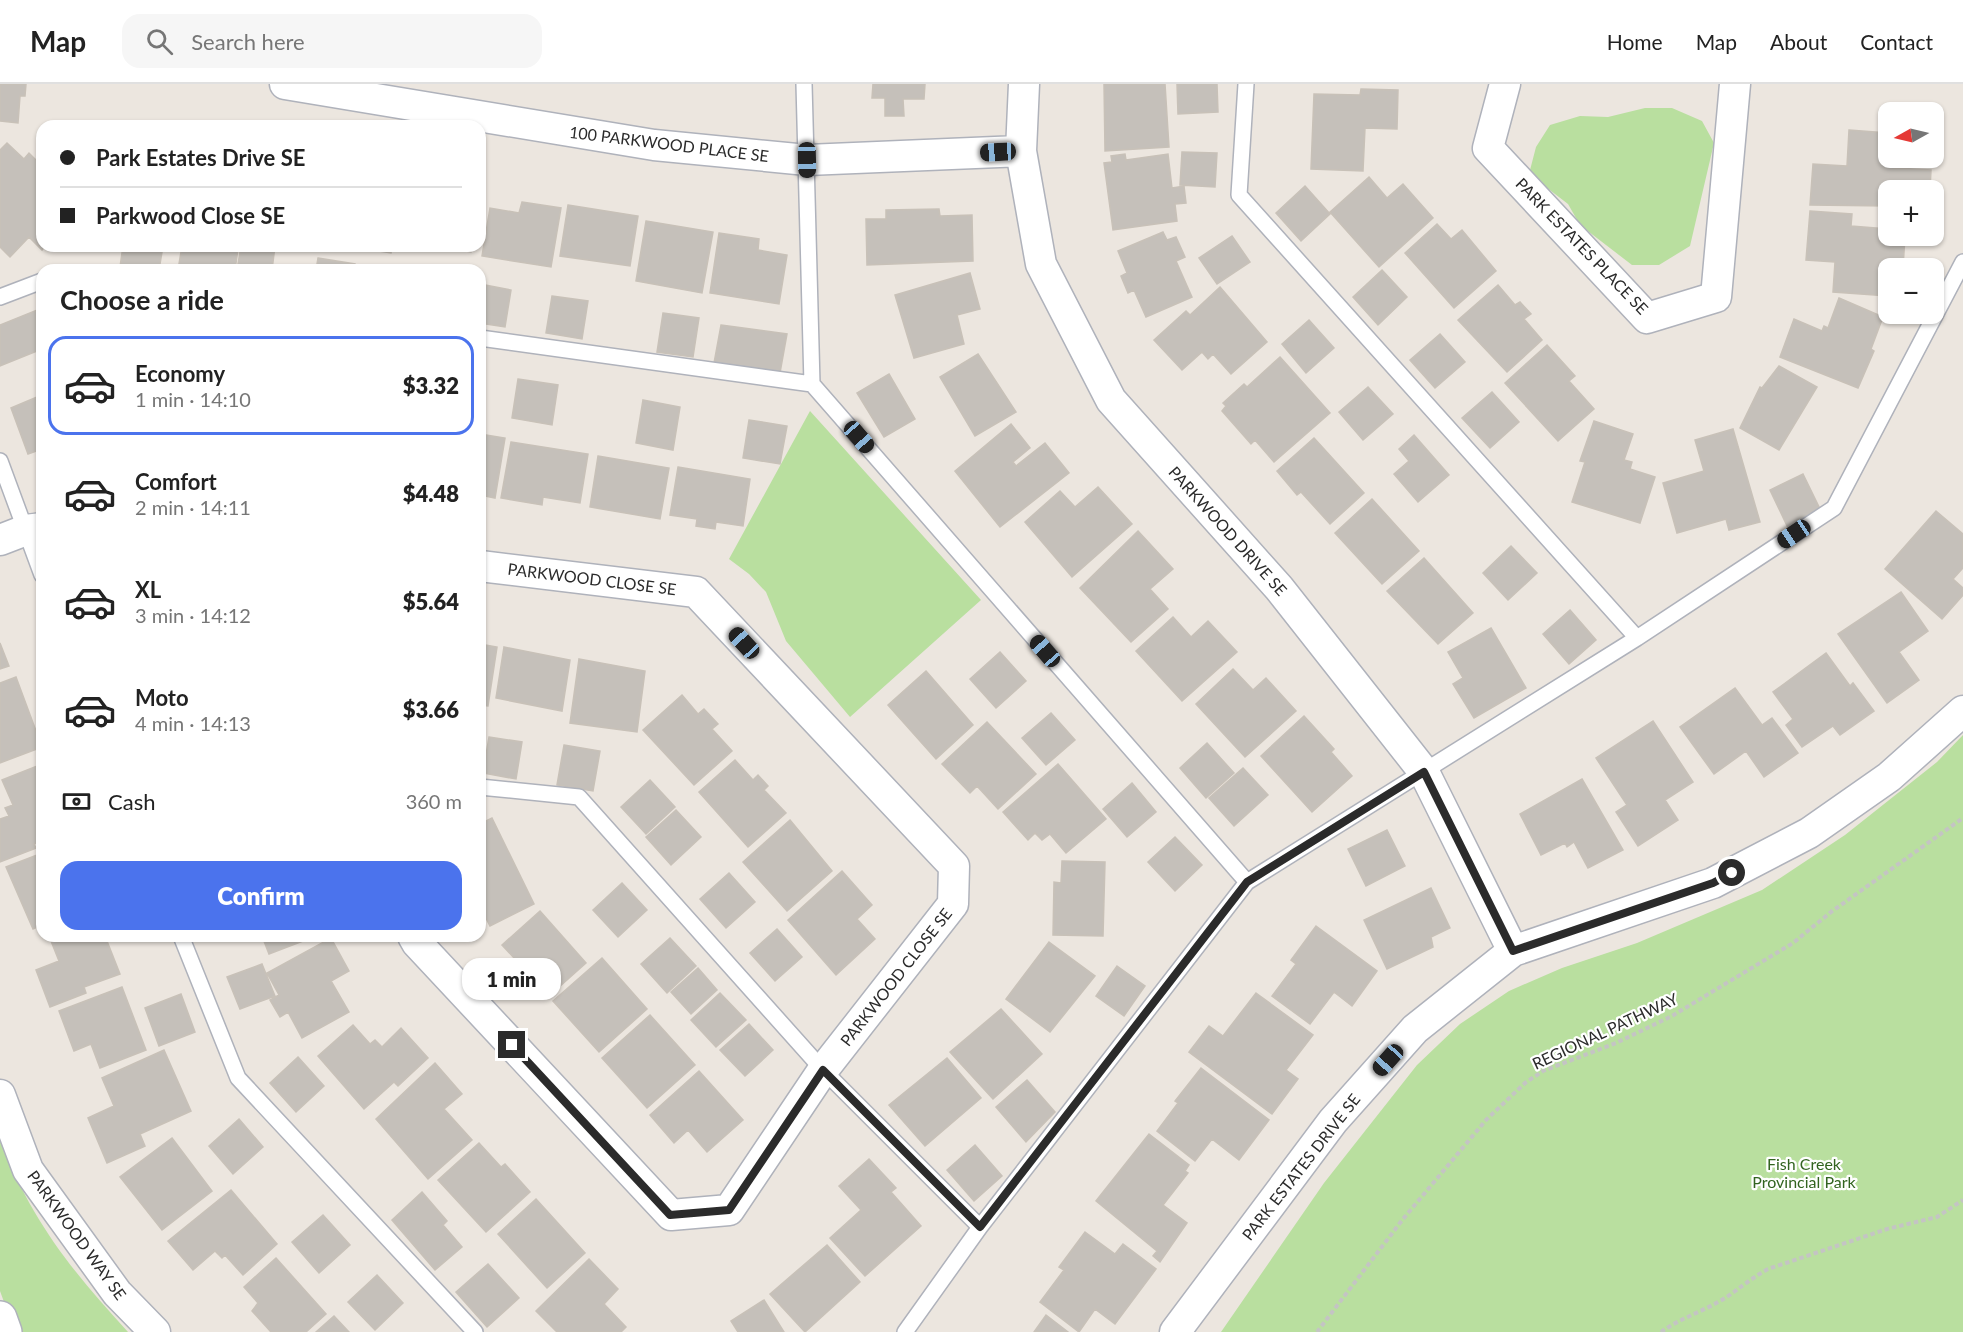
<!DOCTYPE html>
<meta charset="utf-8">
<style>
body{margin:0;font-family:Lato,sans-serif;background:#f6f6f6;color:#222;height:100vh;display:flex;flex-direction:column;font-size:22px;white-space:nowrap}
*{box-sizing:border-box;margin:0}
p{font-size:20px;color:#767676}
.icon{flex:none;width:33px;height:33px;fill:none;stroke:currentColor;stroke-width:2;stroke-linecap:round;stroke-linejoin:round}
.map{position:relative;flex:1;overflow:hidden}
.side{position:absolute;left:36px;top:180px;width:450px;height:678px;display:flex;flex-direction:column;background:#fff;border-radius:18px;box-shadow:0 2px 4px #0004}
.side>*{flex:none}
.hud{position:absolute;left:36px;top:36px;width:450px;height:132px;border-radius:18px;box-shadow:0 2px 4px #0004;display:grid;align-content:center;height:132px;padding:0 24px;background:#fff}
.needle{width:39px;rotate:262deg}
.tools{position:absolute;left:1878px;top:18px;display:grid;gap:12px}
.tools a{display:grid;place-items:center;width:66px;height:66px;border-radius:12px;background:#fff;box-shadow:0 2px 4px #0004;font-size:30px}
.end{position:absolute;width:27px;height:27px;margin:-14px;border:8px solid #2b2b2b;background:#fff;box-shadow:0 0 0 3px #fff}
.from{border-radius:50%}
.bubble{position:absolute;height:42px;border-radius:18px;background:#fff;box-shadow:0 2px 4px #0004;font-size:20px;font-weight:800;line-height:42px;text-align:center}
.car{position:absolute;width:18px;height:36px;margin:-18px -9px;border-radius:8px;box-shadow:0 0 4px 2px #0007;background:linear-gradient(#222 24%,#8ab4d8 0 40%,#222 0 76%,#8ab4d8 0 86%,#222 0)}
.hud b{display:flex;align-items:center;gap:21px;height:57px;font-size:22px}
.hud b+b{border-top:2px solid #e0e0e0}
.hud i{width:15px;height:15px;background:#222}
ul{padding:0;list-style:none}
li{display:flex;align-items:center;gap:18px;height:99px;margin:0 12px 9px;padding:0 12px;border:3px solid transparent;border-radius:18px}
li div{flex:1}
li b{display:block;font-size:22px}
li em{font-style:normal;font-weight:800}
li.current{border-color:#4b73ed}
li>.icon{width:54px;height:54px;stroke-width:1.5}
h2{padding:0 24px;font-size:27px;line-height:72px}
.pay{display:flex;align-items:center;gap:15px;height:66px;padding:0 24px;font-size:22px}
.pay p{margin-inline-start:auto}
.button{display:flex;gap:12px;margin-top:auto;padding:12px 24px}
.button a{flex:1;height:69px;border-radius:18px;background:#4b73ed;color:#fff;font-size:24px;font-weight:800;line-height:69px;text-align:center}
header{display:flex;align-items:center;gap:36px;box-sizing:border-box;height:84px;padding:0 30px;background:#fff;border-bottom:2px solid #e0e0e0}
header strong{font-size:28px}
nav{display:flex;gap:33px;margin-inline-start:auto;font-size:21px}
.search{width:420px;height:54px;background:#f6f6f6;display:flex;align-items:center;gap:15px;box-sizing:border-box;padding:0 21px;border-radius:18px;color:#767676;font-size:22px}
.map>svg:first-child{display:block}
</style>
<header>
<strong>Map</strong>
<div class="search"><svg class="icon" aria-label="search" viewBox="0 0 24 24"><circle cx="10" cy="10" r="6"/><path d="M15 15l6 6"/></svg>Search here</div>
<nav><a>Home</a><a>Map</a><a>About</a><a>Contact</a></nav>
</header>
<div class="map">
<svg width="1963" height="1248" viewBox="0 0 1963 1248">
<rect width="100%" height="100%" fill="#ece6df"/>
<path fill="#b9df9f" d="M1645,24H1672L1702,37L1714,59L1690,162L1659,181H1632L1580,141L1568,120L1529,90L1536,63L1550,41L1580,32L1608,33Z
M810,327L981,516L850,633L786,557L766,508L749,490L729,475Z
M1963,651V1248H1221L1324,1099L1417,981L1460,940L1509,907L1562,884L1637,859L1762,806L1845,751L1937,678Z
M0,1056C31,1136 71,1186 128,1248H15L0,1207Z"/>
<path fill="#c5c0ba" stroke="#c8c1b8" stroke-width="1.5" d="M0,0H26L25,12H20L18,39L0,37Z
M873,0H925L924,15H903L904,32H885V14H872Z
M1104,0H1165L1169,63L1105,67Z
M1177,0H1217L1218,28L1178,30Z
M1361,5L1398,6L1397,45L1365,44L1363,87L1311,85L1314,10L1360,11Z
M1849,46L1888,49V74H1896L1895,84L1931,86L1930,106H1888V122L1810,121L1813,80L1847,82Z
M7,59L24,75L29,69L39,79L42,77V162H45L42,166L29,153L10,173L0,163V66Z
M1182,68L1217,69L1215,103L1180,101Z
M1125,70L1126,76L1168,70L1172,104L1184,102L1186,119L1175,120L1177,137L1113,146L1104,79L1112,78L1111,72Z
M1369,93L1387,114L1403,100L1433,134L1379,183L1330,128Z
M1305,102L1330,130L1301,157L1276,129Z
M522,118L561,124L551,183L482,172L490,124L519,129Z
M568,121L638,132L630,182L560,172Z
M939,125L940,132L972,131L973,177L867,181L866,135H886V126Z
M1810,127L1852,130L1851,142L1888,145V152H1905L1903,184H1888V212L1833,208L1835,178L1806,176Z
M646,137L713,148L702,209L636,197Z
M1437,140L1451,155L1462,146L1496,187L1454,224L1405,169Z
M1163,148L1167,156L1176,153L1185,173L1176,177L1192,213L1146,233L1134,206L1128,209L1121,192L1127,189L1118,167Z
M719,149L759,155L758,166L787,171L779,220L710,209Z
M1232,152L1250,178L1217,200L1199,174Z
M123,162H163L159,186L120,183Z
M182,162L238,165L235,186H178Z
M241,162H275L272,186H237Z
M347,162H392L391,169Z
M434,162H472L471,168Z
M318,174L355,180V184L368,186H316Z
M1382,186L1407,213L1378,241L1353,213Z
M970,189L980,225L957,231L964,260L914,274L895,211Z
M480,200L511,206L505,243L480,239Z
M1498,201L1515,221L1520,218L1531,230L1524,235L1542,256L1507,288L1458,236Z
M1220,203L1267,258L1231,290L1213,270L1208,275L1202,268L1182,286L1154,256L1186,227L1190,231Z
M552,212L588,217L582,255L546,249Z
M1839,214L1883,233L1871,265L1874,267L1858,304L1780,273L1794,235L1822,247L1824,242L1828,244Z
M42,224V265L0,282V241Z
M663,229L699,234L693,273L657,268Z
M1309,236L1334,264L1306,289L1282,260Z
M721,241L787,250L780,289L714,279Z
M1440,250L1465,278L1435,304L1410,276Z
M1547,261L1575,292L1569,297L1594,325L1558,357L1505,299Z
M978,270L1016,328L975,352L940,293Z
M1280,273L1330,329L1274,378L1255,356L1251,360L1222,327L1226,322L1223,319L1244,300L1247,303Z
M1779,282L1817,303L1779,366L1740,344L1760,303L1762,304Z
M889,290L915,335L884,353L857,309Z
M518,295L558,301L552,341L512,334Z
M1368,303L1393,330L1363,356L1339,328Z
M1492,308L1519,338L1490,364L1462,334Z
M42,311V365L28,370L11,324Z
M643,316L680,323L673,366L636,359Z
M749,336L787,342L780,380L743,374Z
M1594,337L1633,350L1624,376L1632,378L1630,385L1655,393L1640,439L1572,418L1585,378L1580,377Z
M1011,340L1030,364L1013,378L1016,382L1045,359L1069,389L1000,443L955,387Z
M1733,345L1760,438L1729,446L1726,435L1677,449L1663,399L1704,387L1695,356Z
M480,350L505,354L495,414L480,411Z
M1414,351L1449,391L1418,418L1394,390L1409,377L1399,365Z
M1314,354L1364,409L1330,440L1301,408L1297,411L1277,387Z
M511,358L588,370L580,419L543,413L542,421L501,414Z
M598,372L669,384L660,435L590,423Z
M678,383L750,395L743,442L716,438L715,445L696,442L697,435L670,431Z
M1803,390L1822,429L1789,446L1770,406Z
M1098,403L1132,440L1072,493L1025,438L1060,407L1075,423Z
M1372,415L1419,467L1382,500L1335,449Z
M1936,427L1963,450V484L1953,495L1963,504V511L1942,535L1885,485Z
M1138,447L1173,485L1150,505L1168,525L1131,558L1080,504Z
M1511,462L1537,489L1508,516L1483,489Z
M1424,474L1473,529L1438,560L1387,507Z
M1901,508L1928,547L1899,568L1919,596L1887,619L1838,550Z
M1570,526L1596,556L1569,580L1543,550Z
M1173,533L1191,553L1208,537L1237,568L1182,617L1136,567Z
M1491,544L1526,604L1474,634L1453,600L1463,594L1448,568Z
M0,559L9,582L0,585Z
M480,560L497,563L488,622L480,621Z
M504,563L570,576L562,627L496,614Z
M1000,568L1026,597L996,624L970,595Z
M1826,569L1850,602L1853,599L1874,627L1840,651L1833,642L1802,663L1786,641L1793,635L1773,608Z
M579,575L645,587L637,648L570,639Z
M1233,585L1253,606L1266,594L1296,627L1245,673L1196,620Z
M926,587L973,641L936,675L888,621Z
M16,593L42,663L0,679V599Z
M1735,604L1762,641L1772,634L1798,669L1764,693L1746,667L1714,690L1680,643Z
M682,611L698,630L704,625L718,640L712,645L732,667L694,701L643,646Z
M1051,629L1075,656L1046,681L1022,654Z
M1304,632L1334,665L1331,668L1352,692L1312,728L1261,672Z
M1653,637L1693,698L1665,716L1678,736L1638,762L1616,728L1627,721L1596,674Z
M987,638L1036,690L998,725L977,702L970,709L942,680Z
M489,653L522,658L516,695L483,689Z
M1207,659L1234,689L1206,714L1180,684Z
M564,661L600,667L593,707L557,701Z
M735,676L753,696L758,691L768,702L764,706L786,729L748,763L699,708Z
M42,680V757L34,760L36,764L0,778V735L9,732L5,724L13,721L2,696Z
M1058,680L1106,735L1066,769L1050,750L1042,756L1035,749L1028,756L1003,728Z
M1243,684L1268,711L1234,742L1209,714Z
M1582,695L1623,766L1588,784L1574,758L1567,763L1565,759L1541,771L1520,730Z
M650,696L675,723L646,750L621,723Z
M1132,699L1156,728L1127,753L1103,725Z
M676,726L701,753L671,781L646,753Z
M492,734L534,820L490,842L480,822V740Z
M790,736L832,787L787,827L743,778Z
M1387,746L1405,782L1366,802L1348,765Z
M1175,753L1202,781L1175,807L1148,778Z
M42,769V841L33,845L6,783Z
M1062,777L1105,778L1103,852L1053,851L1054,798L1061,799Z
M842,787L872,821L857,835L875,855L836,891L788,836Z
M729,789L755,818L726,844L700,815Z
M622,799L647,826L618,853L593,826Z
M1431,804L1450,844L1431,853L1433,863L1387,885L1364,836Z
M540,827L586,879L549,912L502,861Z
M1316,842L1377,887L1352,922L1334,908L1310,940L1272,912L1296,880L1291,876Z
M777,845L802,873L775,897L750,869Z
M49,852H105L120,890L84,903L86,909L50,923L36,886L59,877Z
M262,852H316L269,870Z
M331,854L349,887L331,897L349,928L302,954L288,928L280,933L270,916L279,911L267,889Z
M670,854L696,882L667,909L641,880Z
M1049,858L1095,892L1050,948L1006,915Z
M602,874L647,925L599,968L553,917Z
M262,880L275,912L240,925L227,893Z
M1117,882L1145,902L1124,932L1096,912Z
M698,884L717,906L691,930L671,908Z
M122,903L146,966L100,984L91,960L74,967L59,927Z
M720,909L746,936L716,963L691,936Z
M1256,909L1313,951L1286,986L1298,995L1272,1030L1189,968L1209,942L1223,952Z
M181,910L195,948L159,962L145,924Z
M1001,925L1042,970L993,1015L950,968Z
M650,931L695,981L647,1024L602,974Z
M749,940L773,966L745,992L720,966Z
M353,941L370,960L375,956L382,963L401,944L428,974L398,1002L394,998L364,1025L318,972Z
M164,966L191,1027L140,1050L145,1062L107,1079L88,1034L114,1022L102,994Z
M298,973L324,1002L296,1028L270,999Z
M947,974L981,1014L925,1062L889,1021Z
M435,979L462,1010L444,1025L472,1056L428,1095L376,1035Z
M1201,984L1269,1036L1239,1076L1212,1055L1195,1077L1157,1047L1178,1019L1175,1017Z
M699,987L743,1036L707,1068L688,1046L674,1059L650,1031Z
M1027,996L1055,1028L1026,1058L996,1023Z
M239,1035L263,1063L233,1090L209,1062Z
M1149,1050L1189,1081L1185,1087L1188,1089L1163,1121L1187,1139L1160,1178L1153,1172L1157,1167L1096,1117Z
M172,1054L212,1107L162,1146L120,1093Z
M479,1059L501,1083L505,1080L530,1108L486,1148L438,1096Z
M975,1061L1002,1092L974,1117L947,1086Z
M869,1075L896,1104L891,1108L921,1142L865,1192L830,1154L861,1126L839,1102Z
M231,1106L277,1160L243,1191L225,1171L222,1174L215,1167L193,1186L168,1157Z
M422,1108L447,1137L443,1141L462,1163L435,1186L392,1136Z
M536,1115L585,1169L547,1204L498,1150Z
M323,1131L350,1161L319,1189L292,1158Z
M1085,1148L1115,1170L1123,1160L1156,1185L1115,1240L1095,1225L1079,1248L1040,1218L1064,1186L1059,1183Z
M827,1161L860,1198L805,1248L770,1210Z
M276,1174L326,1230L306,1248H271L252,1227L258,1219L244,1203Z
M589,1175L618,1205L604,1220L626,1243L621,1248H557L536,1227Z
M488,1180L519,1214L487,1243L456,1208Z
M377,1191L403,1219L375,1246L348,1218Z
M764,1216L784,1248H738L731,1237Z
M1046,1231L1068,1248H1034Z
M334,1232L349,1248H316Z"/>
<g fill="none" stroke-linecap="round" stroke-linejoin="round">
<defs>
<path id="lane" d="M804,0L812,300
M1246,0L1239,111L1637,554
M0,213L42,197
M480,254L812,300L1247,798
M0,377L42,491
M480,703L579,713L823,986L980,1143
M181,852L238,994L475,1248
M905,1248L980,1143L1247,798L1637,554L1834,424L1963,178"/>
<path id="street" d="M285,0L654,61L807,76L1021,67
M1024,0L1021,67L1041,180L1111,316L1279,504L1424,688L1513,867
M1505,0L1488,64L1647,234L1716,213L1735,0
M0,456L26,446L42,444
M413,852L417,859L671,1131L729,1126L823,986L953,820L954,782L696,508L480,482
M0,1011L28,1086L117,1209L155,1248
M1175,1248L1333,1037L1415,945L1513,867L1713,799L1809,749L1889,693L1963,627"/>
<path id="secondary" d="M0,1234L5,1248"/>
</defs>
<use href="#lane" stroke="#afb2bb" stroke-width="18"/>
<use href="#street" stroke="#afb2bb" stroke-width="33"/>
<use href="#secondary" stroke="#afb2bb" stroke-width="36"/>
<path stroke="#c4c4c4" stroke-width="4" stroke-dasharray="4.5 3" stroke-linecap="butt" d="M1317,1248L1403,1135L1486,1036L1525,999L1543,987L1616,959L1672,932L1793,859L1831,828L1963,734
M1661,1248C1679,1235 1701,1228 1720,1217C1737,1207 1751,1194 1768,1185L1887,1145L1937,1133L1963,1116"/>
<use href="#lane" stroke="#fff" stroke-width="15"/>
<use href="#street" stroke="#fff" stroke-width="30"/>
<use href="#secondary" stroke="#fff" stroke-width="33"/>
</g>
<g fill="none" stroke-linecap="round" stroke-linejoin="round">
<path stroke="#2b2b2b" stroke-width="8" d="M512,961L670,1131L729,1126L823,986L980,1143L1247,798L1424,688L1513,867L1713,799L1732,789"/>
</g>
<g text-anchor="middle" stroke-width="4.5" stroke-linejoin="round" paint-order="stroke">
<g font-size="16" fill="#2b2b2b" stroke="#fff">
<text transform="translate(669 60) rotate(7)" y="6">100 PARKWOOD PLACE SE</text>
<text transform="translate(1582 162) rotate(46)" y="6">PARK ESTATES PLACE SE</text>
<text transform="translate(1228 447) rotate(48)" y="6">PARKWOOD DRIVE SE</text>
<text transform="translate(592 495) rotate(7)" y="6">PARKWOOD CLOSE SE</text>
<text transform="translate(896 893) rotate(-52)" y="6">PARKWOOD CLOSE SE</text>
<text transform="translate(1605 947) rotate(-25)" y="6">REGIONAL PATHWAY</text>
<text transform="translate(1301 1083) rotate(-52)" y="6">PARK ESTATES DRIVE SE</text>
<text transform="translate(77 1151) rotate(54)" y="6">PARKWOOD WAY SE</text>
</g>
<g font-size="16" fill="#326420" stroke="#fff">
<text x="1804" y="1086">Fish Creek<tspan x="1804" dy="18">Provincial Park</tspan></text>
</g>
</g>
</svg>
<div class="tools">
<a><svg class="needle" viewBox="-14 -14 28 28"><path d="M0-13l5 13h-10z" fill="#e53935"/><path d="M0 13l5-13h-10z" fill="#767676"/></svg></a>
<a>+</a>
<a>−</a>
</div>
<i class="end from" style="left:1732px;top:789px"></i>
<i class="end" style="left:512px;top:961px"></i>
<div class="bubble" style="left:462px;top:874px;width:99px">1 min</div>
<i class="car" style="left:998px;top:68px;rotate:267deg"></i>
<i class="car" style="left:807px;top:76px;rotate:179deg"></i>
<i class="car" style="left:859px;top:353px;rotate:139deg"></i>
<i class="car" style="left:1794px;top:450px;rotate:236deg"></i>
<i class="car" style="left:744px;top:559px;rotate:317deg"></i>
<i class="car" style="left:1045px;top:567px;rotate:319deg"></i>
<i class="car" style="left:1388px;top:976px;rotate:222deg"></i>
<div class="hud">
<b><i class="from"></i>Park Estates Drive SE</b>
<b><i></i>Parkwood Close SE</b>
</div>
<section class="side">
<h2>Choose a ride</h2>
<ul>
<li class="current"><svg class="icon" aria-label="car" viewBox="0 0 24 24"><path d="M5 17H2v-5l4-1 3-4h7l3 4 3 1v5h-3M9 17h6M6 11h13"/><circle cx="7" cy="17" r="2"/><circle cx="17" cy="17" r="2"/></svg><div><b>Economy</b><p>1 min · 14:10</p></div><em>$3.32</em></li>
<li><svg class="icon" aria-label="car" viewBox="0 0 24 24"><path d="M5 17H2v-5l4-1 3-4h7l3 4 3 1v5h-3M9 17h6M6 11h13"/><circle cx="7" cy="17" r="2"/><circle cx="17" cy="17" r="2"/></svg><div><b>Comfort</b><p>2 min · 14:11</p></div><em>$4.48</em></li>
<li><svg class="icon" aria-label="car" viewBox="0 0 24 24"><path d="M5 17H2v-5l4-1 3-4h7l3 4 3 1v5h-3M9 17h6M6 11h13"/><circle cx="7" cy="17" r="2"/><circle cx="17" cy="17" r="2"/></svg><div><b>XL</b><p>3 min · 14:12</p></div><em>$5.64</em></li>
<li><svg class="icon" aria-label="car" viewBox="0 0 24 24"><path d="M5 17H2v-5l4-1 3-4h7l3 4 3 1v5h-3M9 17h6M6 11h13"/><circle cx="7" cy="17" r="2"/><circle cx="17" cy="17" r="2"/></svg><div><b>Moto</b><p>4 min · 14:13</p></div><em>$3.66</em></li>
</ul>
<div class="pay"><svg class="icon" aria-label="cash" viewBox="0 0 24 24"><path d="M3 7h18v10H3z"/><circle cx="12" cy="12" r="2"/></svg>Cash<p>360 m</p></div>
<div class="button"><a>Confirm</a></div>
</section>
</div>
